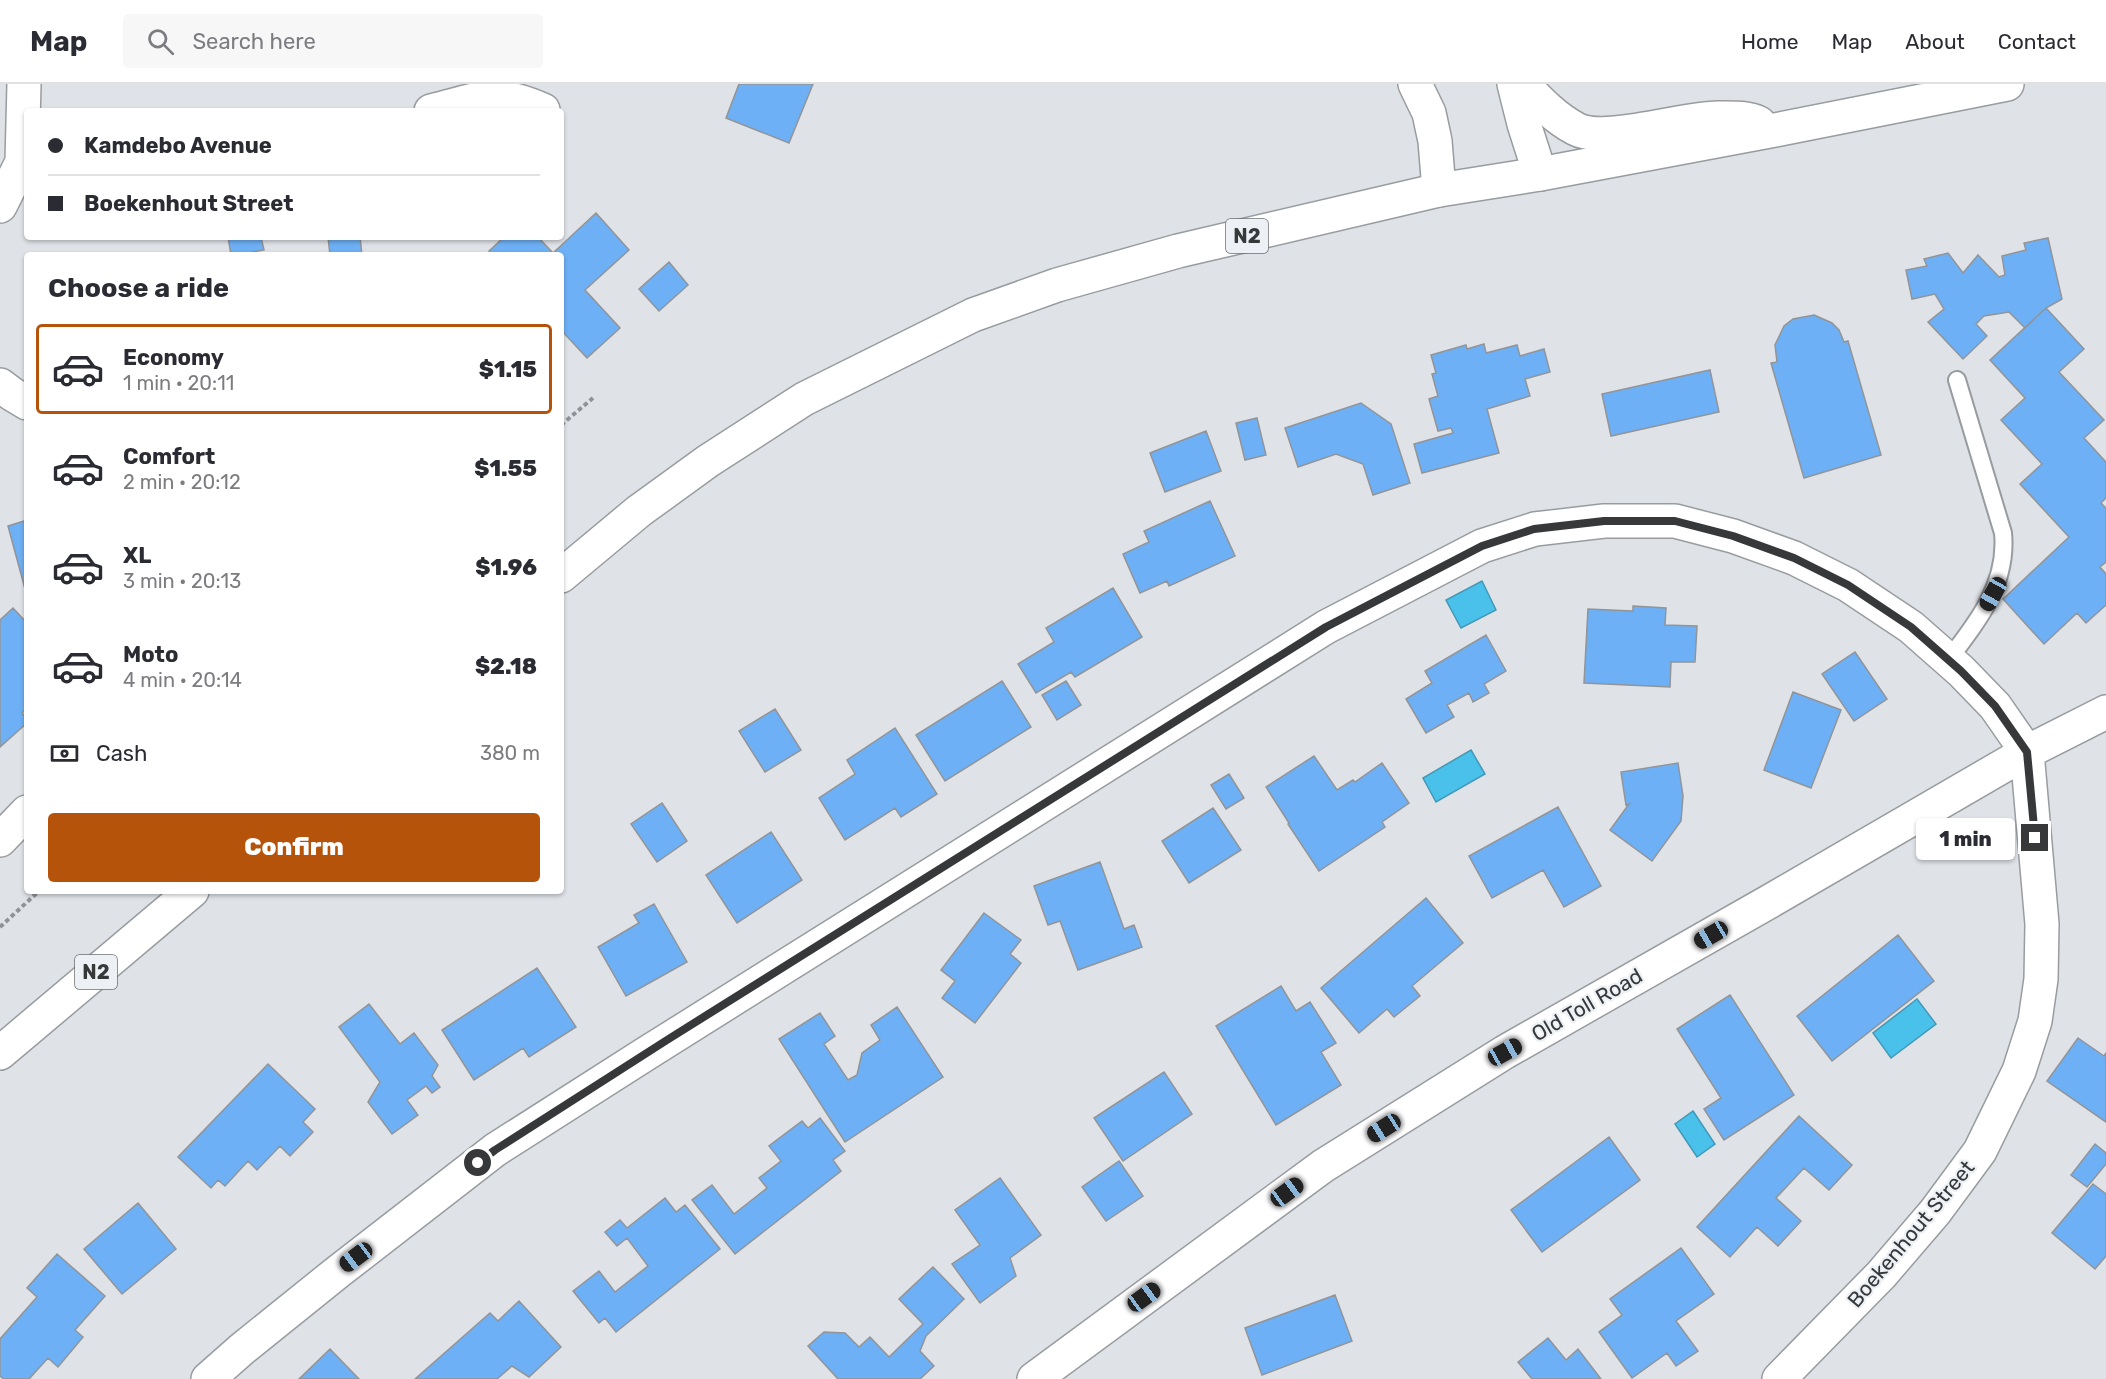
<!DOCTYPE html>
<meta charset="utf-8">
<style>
body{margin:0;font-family:Rubik,sans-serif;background:#f7f7f7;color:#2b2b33;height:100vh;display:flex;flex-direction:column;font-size:22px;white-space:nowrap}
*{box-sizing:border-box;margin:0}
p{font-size:20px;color:#7c7c81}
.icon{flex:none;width:33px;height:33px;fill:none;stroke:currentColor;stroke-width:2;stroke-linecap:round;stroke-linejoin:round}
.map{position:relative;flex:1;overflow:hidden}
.details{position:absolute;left:24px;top:168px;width:540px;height:642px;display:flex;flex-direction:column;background:#fff;border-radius:6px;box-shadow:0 2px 4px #0004}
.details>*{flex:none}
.banner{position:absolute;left:24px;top:24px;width:540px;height:132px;border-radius:6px;box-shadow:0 2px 4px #0004;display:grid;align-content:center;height:132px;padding:0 24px;background:#fff}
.end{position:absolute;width:27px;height:27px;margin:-14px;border:8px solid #36383a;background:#fff;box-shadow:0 0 0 3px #fff}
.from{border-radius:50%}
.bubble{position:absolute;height:42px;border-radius:6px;background:#fff;box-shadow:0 2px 4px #0004;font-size:20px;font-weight:800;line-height:42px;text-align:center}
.car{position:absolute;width:18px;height:36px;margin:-18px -9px;border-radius:8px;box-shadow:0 0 4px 2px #0007;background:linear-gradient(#222 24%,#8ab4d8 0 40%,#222 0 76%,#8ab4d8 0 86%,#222 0)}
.banner b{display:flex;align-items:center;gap:21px;height:57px;font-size:22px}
.banner b+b{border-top:2px solid #e1e1e2}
.banner i{width:15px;height:15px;background:#2b2b33}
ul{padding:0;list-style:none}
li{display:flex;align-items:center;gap:18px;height:90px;margin:0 12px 9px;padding:0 12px;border:3px solid transparent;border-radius:6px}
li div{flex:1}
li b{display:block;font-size:22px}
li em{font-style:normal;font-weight:800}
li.current{border-color:#b45309}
li>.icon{width:54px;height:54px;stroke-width:1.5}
h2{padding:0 24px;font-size:27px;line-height:72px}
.pay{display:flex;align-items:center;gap:15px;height:66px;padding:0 24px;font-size:22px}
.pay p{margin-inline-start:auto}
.cta{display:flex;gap:12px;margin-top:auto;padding:12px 24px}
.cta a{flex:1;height:69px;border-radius:6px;background:#b45309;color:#fff;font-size:24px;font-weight:800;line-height:69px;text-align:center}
header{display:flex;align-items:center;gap:36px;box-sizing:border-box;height:84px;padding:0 30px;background:#fff;border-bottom:2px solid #e1e1e2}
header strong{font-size:28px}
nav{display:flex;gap:33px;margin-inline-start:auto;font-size:21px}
.search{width:420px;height:54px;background:#f7f7f7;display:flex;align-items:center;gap:15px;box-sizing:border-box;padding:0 21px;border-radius:6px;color:#7c7c81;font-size:22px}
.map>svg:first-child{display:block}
</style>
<header>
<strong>Map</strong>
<div class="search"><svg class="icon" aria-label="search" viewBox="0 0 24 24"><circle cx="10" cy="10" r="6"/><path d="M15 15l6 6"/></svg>Search here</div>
<nav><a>Home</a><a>Map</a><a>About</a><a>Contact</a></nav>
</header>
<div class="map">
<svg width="2106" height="1295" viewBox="0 0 2106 1295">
<rect width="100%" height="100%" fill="#dfe3e8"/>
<path fill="#49c1eb" stroke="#4398b6" stroke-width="1.5" d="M1482,497L1496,526L1461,544L1446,516Z
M1471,666L1485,690L1436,718L1423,694Z
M1917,915L1936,940L1891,974L1873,949Z
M1693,1027L1715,1060L1697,1073L1675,1040Z"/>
<path fill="#6eb0f5" stroke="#919498" stroke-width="1.5" d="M739,0H813L789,59L726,34Z
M596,129L629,166L585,206L620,244L587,274L561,246V171H492L489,167L504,153H538L553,169Z
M228,153H261L264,166L252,168L253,171H231Z
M328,153H360L362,171H330Z
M2048,154L2062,215L2046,224L2025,244L2009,228L1984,232L1976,240L1987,252L1963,275L1928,238L1944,225L1935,210L1912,215L1906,186L1927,182L1924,175L1948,169L1963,189L1978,171L1999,193L2005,191L2002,172L2026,166L2024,159Z
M669,178L688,201L659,227L639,205Z
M2046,224L2084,265L2059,288L2104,336L2084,354L2106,378V414L2101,419L2106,424V478L2100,483L2106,490V521L2086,539L2077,529L2044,560L2003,515L2069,453L2020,400L2042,380L2001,336L2025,314L1990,276Z
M1814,231L1832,239L1839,246L1844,258L1848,257L1881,371L1804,394L1771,279L1777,278L1775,261L1784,242L1793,235Z
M1484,260L1486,269L1517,261L1520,272L1544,265L1550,288L1525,295L1530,312L1487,325L1499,369L1422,389L1414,360L1453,349L1451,344L1438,347L1429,315L1438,312L1432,290L1436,289L1431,271L1466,261L1467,265Z
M1710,286L1719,328L1611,352L1602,310Z
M1361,319L1391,340L1410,399L1373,411L1363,380L1336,370L1298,383L1285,344Z
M1257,334L1266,371L1245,376L1236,339Z
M1206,347L1221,387L1165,408L1150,369Z
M1210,417L1235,472L1169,502L1167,497L1140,509L1123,470L1149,458L1144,447Z
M27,436V505H25L8,442Z
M1113,504L1142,553L1075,593L1071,588L1036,609L1018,580L1054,558L1046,544Z
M1633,522L1666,524L1665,541L1697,542L1695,578H1671L1670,603L1584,599L1588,525L1633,527Z
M13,524L27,539V625L22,629L27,635V639L0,663V536Z
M1486,551L1506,587L1484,600L1489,609L1473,618L1469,609L1447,621L1454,633L1426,649L1406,615L1432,599L1425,587Z
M1855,568L1887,615L1854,637L1822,590Z
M1002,597L1031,643L945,697L916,651Z
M1066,597L1081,621L1057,636L1042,611Z
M1793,608L1841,626L1811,704L1764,686Z
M775,625L801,666L765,688L739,647Z
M895,644L937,710L901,733L895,724L845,756L819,714L855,690L847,676Z
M1314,672L1337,706L1353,696L1355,698L1382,679L1409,719L1382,738L1385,743L1319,787L1288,740L1289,739L1266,703Z
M1678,679L1683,712L1681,737L1652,777L1610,746L1629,720L1626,721L1621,688Z
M1229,690L1244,714L1226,725L1211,701Z
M662,719L687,757L657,778L631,740Z
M1558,723L1601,802L1564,823L1543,786L1492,814L1469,772Z
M1213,724L1241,766L1189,799L1162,757Z
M771,748L802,796L737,839L706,791Z
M1100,778L1124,845L1134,841L1142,863L1078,886L1060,837L1048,841L1034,802Z
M1426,814L1463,859L1412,902L1420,912L1394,933L1387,925L1359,949L1321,904Z
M654,820L687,878L626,912L598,863L639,839L634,831Z
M984,829L1021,856L1010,870L1021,879L975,939L942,914L955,897L941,886Z
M1898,851L1934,897L1832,977L1797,932Z
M537,884L576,943L529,973L523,964L474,996L442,946Z
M1281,902L1296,927L1310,918L1336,959L1321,968L1341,1001L1276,1041L1216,942Z
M1730,911L1794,1011L1724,1056L1704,1025L1721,1014L1677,945Z
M369,920L400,960L414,949L438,981L432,992L440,1003L432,1009L426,1002L407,1016L418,1031L392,1050L368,1018L380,998L339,943Z
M897,923L943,993L845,1058L779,955L820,929L835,952L824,960L848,996L857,991L862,969L880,956L871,941Z
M2078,954L2104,972L2106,969V1038L2047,997Z
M268,980L315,1025L303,1038L313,1048L290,1072L280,1062L257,1086L248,1077L225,1102L218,1096L211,1104L178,1073Z
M1164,988L1192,1030L1123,1077L1094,1034Z
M1799,1032L1852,1081L1829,1106L1804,1084L1776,1114L1801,1137L1778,1162L1757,1143L1730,1173L1697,1143Z
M820,1034L845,1067L833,1076L841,1087L735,1170L692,1116L712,1101L734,1130L767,1104L759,1094L781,1077L769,1062L802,1037L808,1044Z
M1609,1053L1640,1096L1542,1168L1511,1126Z
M2095,1060L2106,1069V1080L2087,1103L2071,1091Z
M1119,1077L1143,1112L1106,1137L1082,1103Z
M1000,1094L1041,1151L1010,1174L1016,1192L980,1219L952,1180L980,1161L955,1126Z
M2093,1100L2106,1110V1172L2095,1185L2052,1149Z
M665,1114L676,1128L685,1121L720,1165L616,1248L605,1234L599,1239L573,1207L599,1187L615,1208L648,1182L627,1154L617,1162L605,1148L620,1136L627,1144Z
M138,1119L176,1165L122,1210L84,1165Z
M1681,1164L1714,1210L1676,1237L1698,1267L1676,1282L1667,1269L1632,1294L1599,1248L1622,1231L1610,1215Z
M57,1170L105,1212L75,1246L83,1253L58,1283L48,1274L29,1295H4L0,1292V1255L37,1213L27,1204Z
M933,1183L964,1215L926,1252L920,1267L934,1282L920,1295H838L808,1262L824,1248L845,1249L859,1263L870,1253L889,1273L923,1240L899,1215Z
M1335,1211L1352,1257L1262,1291L1245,1244Z
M519,1217L561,1263L529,1293L512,1282L497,1295H415L490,1229L498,1237Z
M1548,1254L1566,1276L1578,1265L1601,1295H1532L1518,1278Z
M330,1265L359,1295H299Z"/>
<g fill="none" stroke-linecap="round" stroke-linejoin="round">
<defs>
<path id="lane" d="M1948,576C1978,538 2008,499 2003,449L1957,296"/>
<path id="street" d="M431,27C481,15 493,4 543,26
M0,122L22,78L24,0
M0,301L12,310L27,319
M0,756L27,728
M208,1295L242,1265L339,1187L495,1066L647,969L1326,543L1482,462L1535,445L1604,437H1675L1733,452L1794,474L1848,501L1911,543L1961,587L1995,622L2027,668L2042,840L2041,895L2035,937L2019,987L1980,1067L1935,1128L1881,1191L1779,1295
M1034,1295L1323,1082L1505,968L1772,816L2027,668L2106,628"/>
<path id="secondary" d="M1415,0L1429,29L1435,57L1439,106
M1514,0L1524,40L1540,90"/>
<path id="highway" d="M1523,0C1539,17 1555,34 1576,45C1604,60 1683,34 1718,34C1732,34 1747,33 1759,39
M561,492L639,427L708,377L804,315L973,231L1057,201L1178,167L1439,106L1540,90L1775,46L2007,0
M0,969L192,807"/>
</defs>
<use href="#lane" stroke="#989ca0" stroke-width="20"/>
<use href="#street" stroke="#989ca0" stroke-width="36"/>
<use href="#secondary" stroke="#989ca0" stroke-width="36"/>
<use href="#highway" stroke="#989ca0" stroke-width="36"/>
<path stroke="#909396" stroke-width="4" stroke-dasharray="4.5 3" stroke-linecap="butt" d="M561,341L593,314
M0,843L39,807"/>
<use href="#lane" stroke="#fff" stroke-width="16"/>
<use href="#street" stroke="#fff" stroke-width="33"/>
<use href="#secondary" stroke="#fff" stroke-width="33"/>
<use href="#highway" stroke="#fff" stroke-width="33"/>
</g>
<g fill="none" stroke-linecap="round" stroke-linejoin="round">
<path stroke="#36383a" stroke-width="8" d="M478,1079L495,1066L667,956L1326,543L1482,462L1534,445L1604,437H1675L1733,452L1794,474L1848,501L1911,543L1961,587L1995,622L2027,668L2035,754"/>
</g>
<g text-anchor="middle" stroke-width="4.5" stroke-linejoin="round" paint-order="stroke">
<g fill="#edf1f5" stroke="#6d7072" stroke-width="1.5">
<rect x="1226" y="135" width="42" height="34" rx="4.5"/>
<rect x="75" y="871" width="42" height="34" rx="4.5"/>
</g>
<g font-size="20" font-weight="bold" fill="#36383a">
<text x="1247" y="159">N2</text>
<text x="96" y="895">N2</text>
</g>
<g font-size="21" fill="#36383a" stroke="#edf1f5">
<text transform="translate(1587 921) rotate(-30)" y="7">Old Toll Road</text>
<text transform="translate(1911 1150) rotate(-50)" y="7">Boekenhout Street</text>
</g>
</g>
</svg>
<i class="end from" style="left:478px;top:1079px"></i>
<i class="end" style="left:2035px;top:754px"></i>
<div class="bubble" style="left:1916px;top:734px;width:99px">1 min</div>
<i class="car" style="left:1993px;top:510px;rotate:209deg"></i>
<i class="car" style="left:1711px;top:851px;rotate:240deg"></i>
<i class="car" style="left:1505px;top:968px;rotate:61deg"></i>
<i class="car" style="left:1384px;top:1044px;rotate:238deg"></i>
<i class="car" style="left:1287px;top:1108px;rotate:54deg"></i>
<i class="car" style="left:356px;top:1173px;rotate:233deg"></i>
<i class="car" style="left:1144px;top:1213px;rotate:54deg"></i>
<div class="banner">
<b><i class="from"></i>Kamdebo Avenue</b>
<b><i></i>Boekenhout Street</b>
</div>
<section class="details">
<h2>Choose a ride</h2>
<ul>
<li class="current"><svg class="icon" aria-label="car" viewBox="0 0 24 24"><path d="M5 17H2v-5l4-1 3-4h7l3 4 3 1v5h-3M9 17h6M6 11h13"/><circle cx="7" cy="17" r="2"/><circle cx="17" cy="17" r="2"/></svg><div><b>Economy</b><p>1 min · 20:11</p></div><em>$1.15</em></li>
<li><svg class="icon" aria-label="car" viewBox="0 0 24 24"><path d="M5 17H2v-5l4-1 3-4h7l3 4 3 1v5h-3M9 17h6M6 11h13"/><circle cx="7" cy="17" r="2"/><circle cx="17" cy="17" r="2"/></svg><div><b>Comfort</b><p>2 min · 20:12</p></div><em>$1.55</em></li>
<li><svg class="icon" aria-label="car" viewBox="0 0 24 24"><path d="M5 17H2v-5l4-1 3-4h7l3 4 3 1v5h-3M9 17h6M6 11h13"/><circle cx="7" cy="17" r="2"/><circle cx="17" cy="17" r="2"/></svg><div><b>XL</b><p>3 min · 20:13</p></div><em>$1.96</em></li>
<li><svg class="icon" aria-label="car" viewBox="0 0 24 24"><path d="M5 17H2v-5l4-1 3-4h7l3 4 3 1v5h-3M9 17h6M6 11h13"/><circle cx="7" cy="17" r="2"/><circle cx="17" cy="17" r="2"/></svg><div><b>Moto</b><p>4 min · 20:14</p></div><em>$2.18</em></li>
</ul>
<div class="pay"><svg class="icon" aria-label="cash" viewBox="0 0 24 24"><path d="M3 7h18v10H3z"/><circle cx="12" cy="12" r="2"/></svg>Cash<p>380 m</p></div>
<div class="cta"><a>Confirm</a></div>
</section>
</div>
